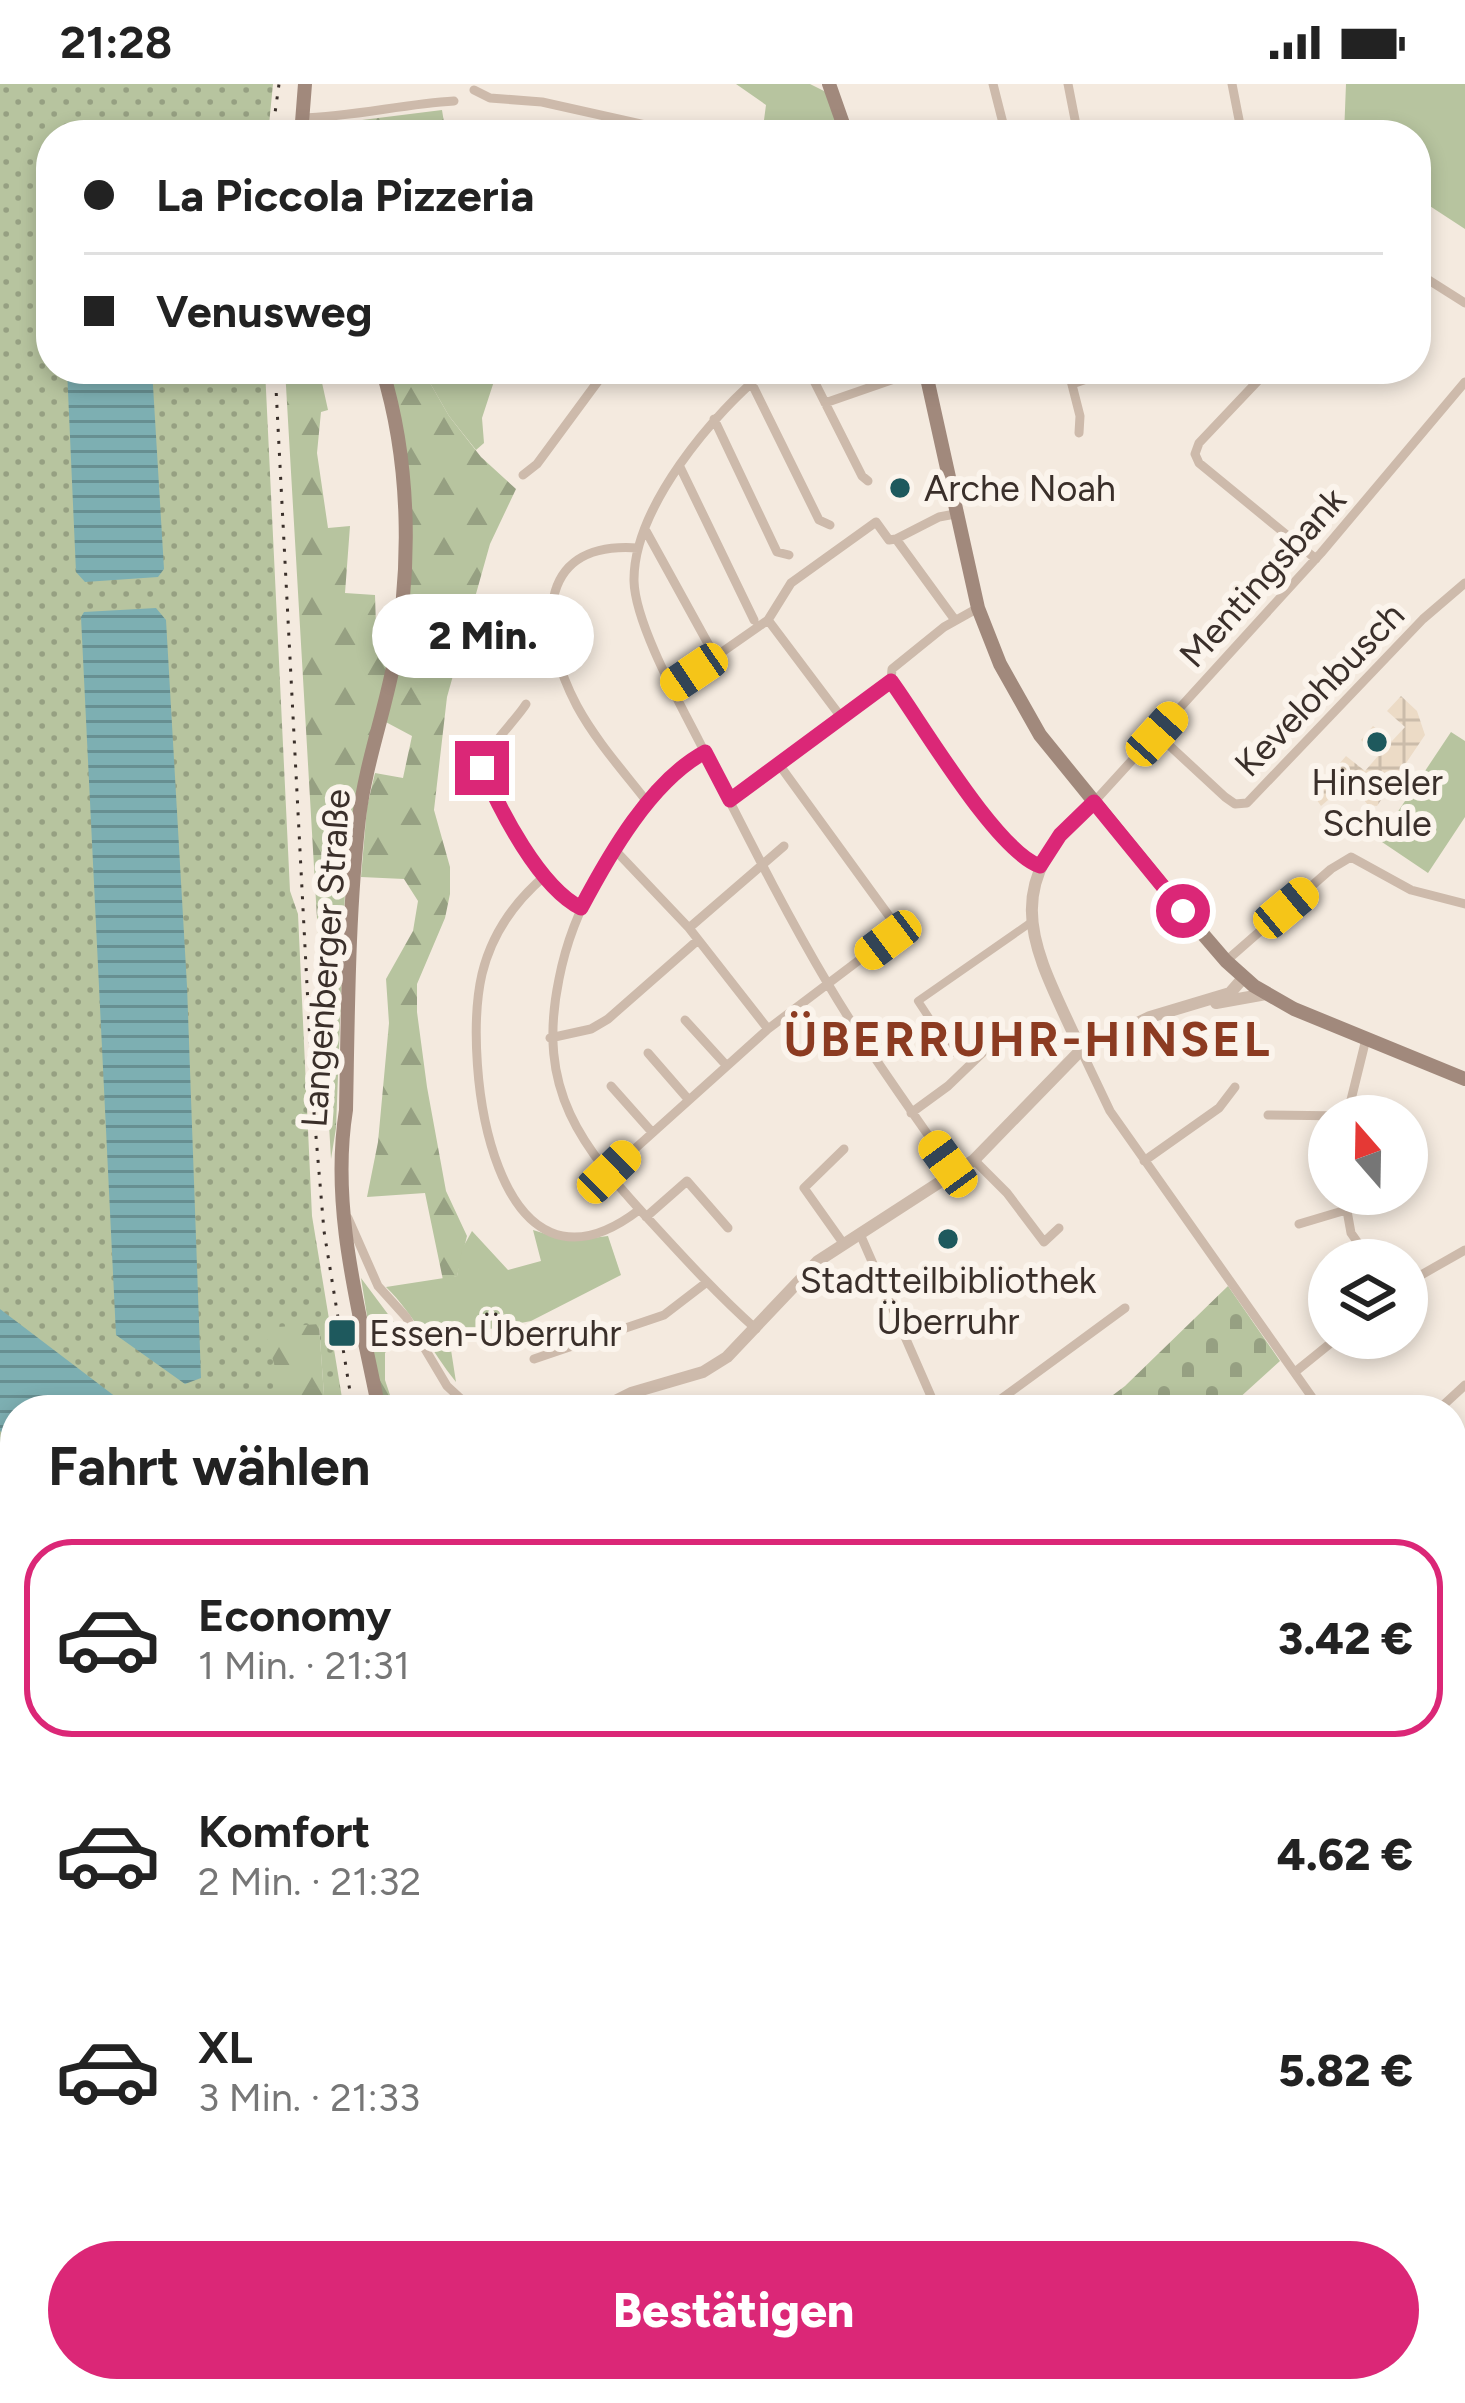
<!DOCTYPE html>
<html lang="de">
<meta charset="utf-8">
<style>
body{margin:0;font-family:Figtree,sans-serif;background:#f2f2f2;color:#222;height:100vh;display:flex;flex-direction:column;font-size:45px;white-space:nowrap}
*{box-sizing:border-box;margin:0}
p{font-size:39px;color:#767676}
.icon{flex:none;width:66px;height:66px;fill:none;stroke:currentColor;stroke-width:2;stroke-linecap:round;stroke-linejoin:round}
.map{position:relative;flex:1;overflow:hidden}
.drawer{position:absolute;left:0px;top:1311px;width:1467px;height:1008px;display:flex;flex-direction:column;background:#fff;border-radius:48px 48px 0 0;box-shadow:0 6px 18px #0003}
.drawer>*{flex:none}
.banner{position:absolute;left:36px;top:36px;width:1395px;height:264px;border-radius:48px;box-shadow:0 6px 18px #0003;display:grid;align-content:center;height:264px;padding:0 48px;background:#fff}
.needle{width:78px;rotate:340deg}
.fabs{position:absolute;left:1308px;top:1011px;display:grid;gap:24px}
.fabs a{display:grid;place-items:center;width:120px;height:120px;border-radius:50%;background:#fff;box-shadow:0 6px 18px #0003;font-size:60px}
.end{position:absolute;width:54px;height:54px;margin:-27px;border:15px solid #db2777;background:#fff;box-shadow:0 0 0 6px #fff}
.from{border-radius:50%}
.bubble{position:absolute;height:84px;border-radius:42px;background:#fff;box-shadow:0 6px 18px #0003;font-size:39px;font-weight:800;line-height:84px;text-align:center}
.car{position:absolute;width:36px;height:72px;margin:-36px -18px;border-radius:15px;box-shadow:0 0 9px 3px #0007;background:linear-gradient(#f5c518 24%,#345 0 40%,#f5c518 0 76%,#345 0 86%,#f5c518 0)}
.banner b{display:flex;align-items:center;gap:42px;height:114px;font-size:45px}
.banner b+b{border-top:3px solid #e0e0e0}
.banner i{width:30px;height:30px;background:#222}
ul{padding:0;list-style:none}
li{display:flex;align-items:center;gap:36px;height:198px;margin:0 24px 18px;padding:0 24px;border:6px solid transparent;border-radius:48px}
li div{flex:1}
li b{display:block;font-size:45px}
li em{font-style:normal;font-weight:800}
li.selected{border-color:#db2777}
li>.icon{width:108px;height:108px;stroke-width:1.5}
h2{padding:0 48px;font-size:54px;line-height:144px}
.cta{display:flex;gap:24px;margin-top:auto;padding:24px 48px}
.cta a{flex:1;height:138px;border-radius:72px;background:#db2777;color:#fff;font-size:48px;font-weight:800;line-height:138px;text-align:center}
.status{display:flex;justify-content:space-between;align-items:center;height:84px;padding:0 60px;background:#fff;direction:ltr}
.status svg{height:33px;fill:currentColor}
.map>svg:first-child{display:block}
</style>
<div class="status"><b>21:28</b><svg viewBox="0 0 49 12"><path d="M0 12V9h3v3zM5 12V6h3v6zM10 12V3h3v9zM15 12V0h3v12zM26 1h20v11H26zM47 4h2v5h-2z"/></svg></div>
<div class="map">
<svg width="1465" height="2319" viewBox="0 0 1465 2319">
<defs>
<pattern id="grass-dots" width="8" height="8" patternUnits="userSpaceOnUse" patternTransform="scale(3)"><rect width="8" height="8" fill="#b7c49f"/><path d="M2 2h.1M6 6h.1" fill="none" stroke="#96a082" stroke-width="1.8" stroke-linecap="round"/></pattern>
<pattern id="forest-firs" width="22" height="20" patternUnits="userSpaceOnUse" patternTransform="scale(3)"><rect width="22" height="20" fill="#b7c49f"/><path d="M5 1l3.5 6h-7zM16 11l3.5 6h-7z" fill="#96a082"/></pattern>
<pattern id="cemetery-stones" width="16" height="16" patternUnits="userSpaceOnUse" patternTransform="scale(3)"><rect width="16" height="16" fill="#b7c49f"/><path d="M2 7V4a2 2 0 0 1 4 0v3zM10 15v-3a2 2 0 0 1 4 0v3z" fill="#96a082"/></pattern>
<pattern id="plaza-grid" width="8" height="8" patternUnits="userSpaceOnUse" patternTransform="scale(3)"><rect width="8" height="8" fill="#ecdbc6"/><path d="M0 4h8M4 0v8" fill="none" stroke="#cbbcaa"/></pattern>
<pattern id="water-rules" width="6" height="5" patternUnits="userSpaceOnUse" patternTransform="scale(3)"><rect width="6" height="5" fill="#7dafb2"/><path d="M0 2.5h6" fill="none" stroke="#678f91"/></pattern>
</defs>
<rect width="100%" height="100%" fill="#f4eadf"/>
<path fill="url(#grass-dots)" d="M0,0H273L268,51H51V285H265L290,807L298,830L312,1132L344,1326H325L319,1241L284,1307L287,1326H15V2119L0,2115V1485L5,1477L0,1470Z"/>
<path fill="url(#forest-firs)" d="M442,26L446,51H348L346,38Z
M285,285H319L328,326L321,328L317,369L328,444L350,442L345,509L375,511L376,543H399L345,808L336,1044L331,1075Z
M383,285H422L449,332L481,373L516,405L490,460L447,613L434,726L450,783V810L445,834L417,900V928L427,1003L446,1107L467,1152L457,1192L443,1196L425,1109L367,1113L378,1058L389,939L386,895L413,847L418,817L404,795L361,793L367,723L375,689L403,694L412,652L382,636L398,566L406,428Z
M361,1194L402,1249L385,1269V1296L395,1326H382Z
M319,1240L325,1326H287L264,1244Z"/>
<path fill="url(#cemetery-stones)" d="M1228,1202L1280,1277L1226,1326H1093L1125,1302Z"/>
<path fill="#b7c49f" d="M736,0H810L828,9L842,51H762L766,21Z
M1346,0H1465V145L1416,113V51H1344Z
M422,285H498L482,334L484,359L476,366L449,332Z
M1451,648L1465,657V733L1428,789L1379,756Z
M533,1146L568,1157L608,1152L621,1191L531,1237L449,1253L456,1298C431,1267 414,1230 386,1203L457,1192L462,1165L472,1147L508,1186L541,1177Z
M0,2198L15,2205V2304H704L720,2319H0Z"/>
<path fill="url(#plaza-grid)" d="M1401,612L1417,627L1425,651L1377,722L1368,721L1349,698L1321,722L1312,709L1324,695L1330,703L1335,702L1341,694L1337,687L1342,682L1340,679L1346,672L1365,687L1378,672L1361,656L1373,642L1392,657L1405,643L1387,627Z"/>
<path fill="url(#water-rules)" d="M67,285H152L164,485L158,493L85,498L76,488Z
M156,524L166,536L187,902L201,1294L185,1300L116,1251L81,533L84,528Z
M0,1225L133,1326H15V1359L0,1347Z
M0,1853L15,1865V2013L0,2008Z"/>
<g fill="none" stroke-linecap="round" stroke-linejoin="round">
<path stroke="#7dafb2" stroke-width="3" d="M530,2319L533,2307"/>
<path stroke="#cdbaab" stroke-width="8" d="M952,969L918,917L1030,839"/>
<path stroke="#cdbaab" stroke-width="9" d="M993,0L1006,51
M1068,0L1078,51
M1232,0L1242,51
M474,6L490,14L542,18L690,51
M301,34C353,33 402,20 454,17
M1416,188L1465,219
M768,285C714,328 633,424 634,497C635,539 679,618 699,657C741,739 781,821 828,900C867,966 912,1027 955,1090
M808,285L862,392L868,397
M1068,285L1080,332L1079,349
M1160,285L1165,291
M1269,285L1199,359L1195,370L1199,379L1316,475
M751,298L819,436L830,441
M1072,300L1116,285
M825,319L923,285
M714,335L777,468L789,471
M680,383L754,536
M523,391L537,380L607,285
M955,430L939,433L896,455L955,536
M646,447L711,565
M638,464C531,456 540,553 577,622C596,657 624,688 648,719
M768,536L841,633
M891,597C921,639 996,767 1040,782
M672,603L768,536L791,499L876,438L889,456L896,455
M526,620C517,635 484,667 483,680C480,708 555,811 581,823
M1157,650L1225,713L1235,720L1247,719L1423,535L1465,499
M705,668C663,690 621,751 598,793C579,825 566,859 559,895C536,1007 580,1061 653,1140C686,1176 719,1212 756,1245
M730,716L891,597L892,585L944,543L978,524
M1094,718L1321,469L1465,298
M614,765L689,844L768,945
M546,791C515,817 492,849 482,890C461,981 495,1236 639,1126
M689,844L784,762
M1226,877L1331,785L1351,773L1411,806L1465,820
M685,936L726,981
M550,954L591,945L608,935L698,856
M1081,966L1110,1027L1321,1326
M648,969L688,1015
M611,1002L651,1047
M911,1029L948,1002L999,953
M1268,1031L1347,1032
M1347,1032L1366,955
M974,1076L1007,1109L1044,1158L1059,1144
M1144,1077L1219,1024L1235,1003
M609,1088L768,945L895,849L892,836L778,679
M1344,1110L1351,1149L1370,1176
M646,1133L687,1097L728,1144
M348,1134L378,1202L406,1233L447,1302L473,1326
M1299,1140L1346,1126
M860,1150L937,1326
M843,1159L804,1104L844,1065
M1407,1199L1465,1166
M534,1275L664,1231L707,1198
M1295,1288L1337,1254
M986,1326L1125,1224
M1438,1326L1465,1301
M1452,1558L1465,1547
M1452,1728L1465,1738
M1452,1826L1465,1806
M1452,1932L1465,1937
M1452,2110H1465
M1452,2280L1465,2273
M746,2304L768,2319
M1378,2319L1406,2304"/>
<path stroke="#cdbaab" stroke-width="12" d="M1216,919L1266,910
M1081,966C1035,865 993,805 1094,718
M597,1326L631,1309L703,1288L727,1273L818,1177L974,1076L1081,966L1150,933L1230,909L1244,893"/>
<path stroke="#a1897c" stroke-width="14" d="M829,0L847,51
M301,51L305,0
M925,285L978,524L1000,580L1040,651L1183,827L1226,877L1254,902L1294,925L1465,995
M379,1326C360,1229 330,1125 346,1026C348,929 348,831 359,734C365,683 383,633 393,583C412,487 411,379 382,285
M1452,1441L1465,1433
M1452,1468L1465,1459
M1452,1512L1458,1514
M0,2175L15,2183
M0,2193L15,2200
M1222,2304L1232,2319"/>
<path stroke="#3a2f2a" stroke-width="3" stroke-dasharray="3 9" stroke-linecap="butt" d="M272,51L279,0
M275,285L313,1017L324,1147L353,1326
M716,2304L734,2319"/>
</g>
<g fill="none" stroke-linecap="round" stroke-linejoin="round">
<path stroke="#db2777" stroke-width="15" d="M482,684C500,726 539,803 581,824C609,771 651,697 705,668L730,716L891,597C921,638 996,767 1040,782L1060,751L1094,718L1183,827"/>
</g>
<g fill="#1e595d" stroke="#fbf4ec" stroke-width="4.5">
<circle cx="900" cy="404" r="12"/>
<circle cx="1377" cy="658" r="12"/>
<circle cx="948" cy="1155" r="12"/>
<rect x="327" y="1234" width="30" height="30" rx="6"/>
</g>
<g text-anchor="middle" stroke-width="12" stroke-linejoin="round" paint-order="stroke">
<g font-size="36" fill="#3a2f2a" stroke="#fbf4ec" text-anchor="start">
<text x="924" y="417">Arche Noah</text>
<text x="1377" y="711" text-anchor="middle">Hinseler<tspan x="1377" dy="41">Schule</tspan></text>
<text x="948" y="1209" text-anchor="middle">Stadtteilbibliothek<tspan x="948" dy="41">Überruhr</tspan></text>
<text x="369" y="1262">Essen-Überruhr</text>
</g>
<g font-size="36" fill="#3a2f2a" stroke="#fbf4ec">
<text transform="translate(1262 493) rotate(-48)" y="13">Mentingsbank</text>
<text transform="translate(1319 605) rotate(-46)" y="13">Kevelohbusch</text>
<text transform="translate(325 874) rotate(-86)" y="13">Langenberger Straße</text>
</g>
<g font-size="48" font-weight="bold" letter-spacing="3" fill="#8c3b21" stroke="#fbf4ec">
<text x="1028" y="972">ÜBERRUHR-HINSEL</text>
</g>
</g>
</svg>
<div class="fabs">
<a><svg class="needle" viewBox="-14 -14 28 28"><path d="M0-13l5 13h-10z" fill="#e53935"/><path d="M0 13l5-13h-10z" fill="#767676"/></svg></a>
<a><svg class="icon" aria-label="layers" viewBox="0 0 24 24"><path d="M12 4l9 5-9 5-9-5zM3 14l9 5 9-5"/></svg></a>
</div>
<i class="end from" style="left:1183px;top:827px"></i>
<i class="end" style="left:482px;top:684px"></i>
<div class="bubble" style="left:372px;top:510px;width:222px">2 Min.</div>
<i class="car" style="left:694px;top:588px;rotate:236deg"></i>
<i class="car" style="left:1157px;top:650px;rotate:42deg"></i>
<i class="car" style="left:1286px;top:824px;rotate:50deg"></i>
<i class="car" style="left:888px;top:856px;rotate:233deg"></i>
<i class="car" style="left:948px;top:1080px;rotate:324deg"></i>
<i class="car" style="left:609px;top:1088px;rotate:46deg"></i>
<div class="banner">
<b><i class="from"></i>La Piccola Pizzeria</b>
<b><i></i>Venusweg</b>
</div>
<section class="drawer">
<h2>Fahrt wählen</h2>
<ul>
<li class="selected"><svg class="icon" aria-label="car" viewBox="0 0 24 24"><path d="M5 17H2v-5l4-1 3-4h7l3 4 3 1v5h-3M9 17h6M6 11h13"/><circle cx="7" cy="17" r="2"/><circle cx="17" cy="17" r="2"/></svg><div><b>Economy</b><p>1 Min. · 21:31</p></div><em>3.42 €</em></li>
<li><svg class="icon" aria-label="car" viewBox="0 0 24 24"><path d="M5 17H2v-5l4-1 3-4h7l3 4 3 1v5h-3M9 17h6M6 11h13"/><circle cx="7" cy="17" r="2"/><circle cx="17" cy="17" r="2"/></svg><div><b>Komfort</b><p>2 Min. · 21:32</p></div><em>4.62 €</em></li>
<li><svg class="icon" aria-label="car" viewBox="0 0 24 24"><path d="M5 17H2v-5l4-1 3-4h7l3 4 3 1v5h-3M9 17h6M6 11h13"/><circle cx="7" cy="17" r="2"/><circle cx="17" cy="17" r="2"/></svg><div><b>XL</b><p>3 Min. · 21:33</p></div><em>5.82 €</em></li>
</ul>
<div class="cta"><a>Bestätigen</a></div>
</section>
</div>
